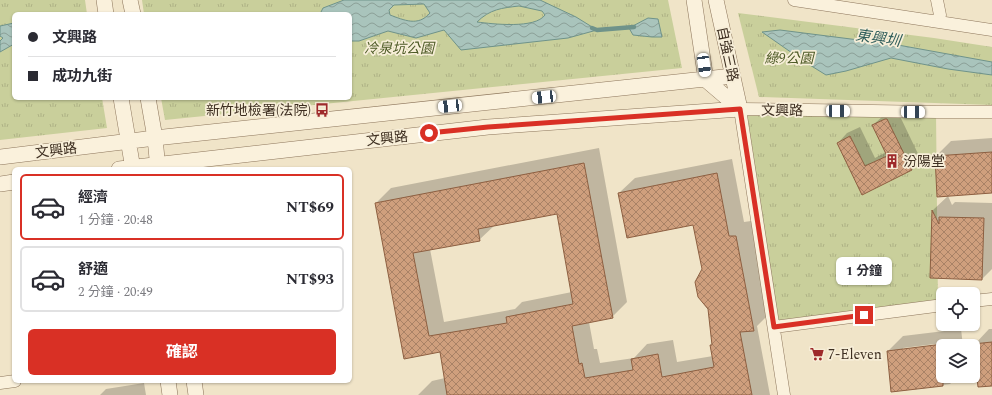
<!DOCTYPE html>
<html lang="zh-TW">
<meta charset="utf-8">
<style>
body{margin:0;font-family:Spectral,"Noto Sans TC",serif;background:#f2f2f3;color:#2b2b33;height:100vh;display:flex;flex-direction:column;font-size:15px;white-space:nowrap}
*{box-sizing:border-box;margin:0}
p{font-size:13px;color:#7c7c81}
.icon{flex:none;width:22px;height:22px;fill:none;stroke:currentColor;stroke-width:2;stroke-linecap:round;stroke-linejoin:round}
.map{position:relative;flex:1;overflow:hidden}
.side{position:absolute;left:12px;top:167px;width:340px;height:216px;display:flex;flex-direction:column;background:#fff;border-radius:6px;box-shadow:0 1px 3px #0004}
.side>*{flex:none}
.guide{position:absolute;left:12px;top:12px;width:340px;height:88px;border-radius:6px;box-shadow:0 1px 3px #0004;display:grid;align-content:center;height:88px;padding:0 16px;background:#fff}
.fabs{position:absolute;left:936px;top:287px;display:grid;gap:8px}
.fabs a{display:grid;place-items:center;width:44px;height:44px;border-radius:6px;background:#fff;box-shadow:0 1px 3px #0004;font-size:20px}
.end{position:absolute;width:18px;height:18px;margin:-9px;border:5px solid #d93025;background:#fff;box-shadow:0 0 0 2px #fff}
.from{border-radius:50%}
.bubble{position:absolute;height:28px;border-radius:6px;background:#fff;box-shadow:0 1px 3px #0004;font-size:13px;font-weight:700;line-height:28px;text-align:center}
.car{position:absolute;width:12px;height:24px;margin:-12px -6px;border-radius:5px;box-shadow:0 0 3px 1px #0007;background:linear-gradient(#fff 24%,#345 0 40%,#fff 0 76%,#345 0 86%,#fff 0)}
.guide b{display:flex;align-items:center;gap:14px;height:38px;font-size:15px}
.guide b+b{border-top:1px solid #e1e1e2}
.guide i{width:10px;height:10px;background:#2b2b33}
ul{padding:7px 0 0;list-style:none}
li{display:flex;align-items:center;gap:12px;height:66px;margin:0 8px 6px;padding:0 8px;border:2px solid #e1e1e2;border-radius:6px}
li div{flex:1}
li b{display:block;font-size:15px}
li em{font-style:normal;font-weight:700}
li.selected{border-color:#d93025}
li>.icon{width:36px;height:36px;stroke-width:1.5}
.primary-button{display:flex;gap:8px;margin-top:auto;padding:8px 16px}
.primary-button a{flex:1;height:46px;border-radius:6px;background:#d93025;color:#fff;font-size:16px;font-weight:700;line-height:46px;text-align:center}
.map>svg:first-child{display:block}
</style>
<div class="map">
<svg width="992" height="395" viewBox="0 0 992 395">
<defs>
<pattern id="grass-tufts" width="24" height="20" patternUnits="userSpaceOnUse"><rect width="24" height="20" fill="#c9cf9b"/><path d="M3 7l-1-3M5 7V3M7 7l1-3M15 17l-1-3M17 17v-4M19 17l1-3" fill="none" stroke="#aeb285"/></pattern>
<pattern id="water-waves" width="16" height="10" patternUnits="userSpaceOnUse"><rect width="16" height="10" fill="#a9c4bc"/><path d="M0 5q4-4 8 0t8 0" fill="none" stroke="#8ba098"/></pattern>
<pattern id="building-cross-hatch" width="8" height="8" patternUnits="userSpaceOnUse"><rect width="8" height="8" fill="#cf9f7d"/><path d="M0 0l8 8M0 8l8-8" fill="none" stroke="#a98266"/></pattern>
</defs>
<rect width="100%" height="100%" fill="#f0e4c8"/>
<path fill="url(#grass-tufts)" d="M0,0H85L87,14H14V98H102L107,128L0,140Z
M142,0H668L682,68L165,120L161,98H350V14H144Z
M738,13L934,38L992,47V105L759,97Z
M740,109L936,112L938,305L774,327Z"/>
<path fill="url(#water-waves)" stroke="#6f938a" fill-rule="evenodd" d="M344,0H540L576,17L597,30L568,38L461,50L444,30L416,38L388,31L359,41H350V14H320L323,8ZM424,4L430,13C418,27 404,20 390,15L389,10L394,5ZM519,6L542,11L545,15C535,29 493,24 477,22C490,9 502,8 519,6Z
M648,18L658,19L662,37H652L633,35L629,28Z
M14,23V44L0,52V41L3,38L0,36V26Z
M780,30L898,45L992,62V75L948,69L891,58L846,71L826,75L805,62L762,32Z"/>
<path fill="#0003" fill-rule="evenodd" d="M897,110L921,160L912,169L863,193L838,143L847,133L860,127L875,158L886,152L873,125L883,116Z
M992,138V192L936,156L951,141Z
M599,148L627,302L612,317L589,322L594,349H597L600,363L634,358L647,344L673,340L677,362L713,356V344L703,270L694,224L619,193L635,178L732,159L744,222L751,221L768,315L757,326L770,395H418L432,381L445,378L441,351L404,358L376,203L391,188ZM558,213L572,292L522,302L515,309L444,322L430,249L479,240L495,225Z
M948,196L952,205L955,202L992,203V269L982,279L931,277L933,210Z
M961,329L963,346H943V376H958L950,384L892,391L888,351L903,336ZM951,342L952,344L903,350V348Z
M989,329H992V385L974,345Z
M144,383L146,395H100L106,389Z"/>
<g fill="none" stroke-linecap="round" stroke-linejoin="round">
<path stroke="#6f938a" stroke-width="4.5" d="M592,28L597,30L634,27"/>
</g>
<path fill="url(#building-cross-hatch)" stroke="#8d5f41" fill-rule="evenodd" d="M885,119H887L912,170L862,195L837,143L850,136L865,166L887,156L872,125Z
M992,152V193L937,197L935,156Z
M584,163L613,318L572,326L579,364L582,363L585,378L633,370L631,359L658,354L662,377L714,367L710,345H712L708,309L698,297L695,282L702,269L693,225L627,238L618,193L717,173L729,236H736L754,331L740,332L752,395H447L440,352L404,359L375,203ZM557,214L573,304L506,317L507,323L429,336L413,253L480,241L478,229Z
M932,210L939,224V217L984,218L982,280L930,278Z
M992,342V386L978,387L973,344Z
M943,344V386L891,392L887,351Z"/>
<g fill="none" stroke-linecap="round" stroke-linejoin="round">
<defs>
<path id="minor" d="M794,0L992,30
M937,21L940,15L937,0
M973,301L992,299
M774,327L943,305
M0,383L15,381
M784,395L740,109L936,112H992"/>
<path id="tertiary" d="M104,0L106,14
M130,0L133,14
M694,0L706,80L740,109
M716,0L740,109
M121,98L133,169
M148,98L155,138L158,169
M0,157L155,138L733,76
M119,169L488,127L740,109
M0,184L14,182
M168,381L170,395
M194,381L196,395"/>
</defs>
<use href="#minor" stroke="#8d765c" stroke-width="13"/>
<use href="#tertiary" stroke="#8d765c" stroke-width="16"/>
<use href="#minor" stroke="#faf1dc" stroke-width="12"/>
<use href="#tertiary" stroke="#faf1dc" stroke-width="15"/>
</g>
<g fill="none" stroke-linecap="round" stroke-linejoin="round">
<path stroke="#d93025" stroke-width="5" d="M429,133L488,127L740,109L774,327L864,315"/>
</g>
<defs>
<symbol id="bus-bare" viewBox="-9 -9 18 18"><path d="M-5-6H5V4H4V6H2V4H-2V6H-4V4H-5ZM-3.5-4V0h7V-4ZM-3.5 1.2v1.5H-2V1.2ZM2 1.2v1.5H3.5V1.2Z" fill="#9e2a2b" stroke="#f7eed8" stroke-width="2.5" paint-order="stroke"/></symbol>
<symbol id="building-bare" viewBox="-9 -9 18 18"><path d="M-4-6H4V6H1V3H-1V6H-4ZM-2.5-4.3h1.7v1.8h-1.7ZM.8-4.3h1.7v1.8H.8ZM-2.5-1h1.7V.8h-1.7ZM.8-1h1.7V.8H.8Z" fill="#9e2a2b" stroke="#f7eed8" stroke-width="2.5" paint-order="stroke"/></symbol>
<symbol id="supermarket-bare" viewBox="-9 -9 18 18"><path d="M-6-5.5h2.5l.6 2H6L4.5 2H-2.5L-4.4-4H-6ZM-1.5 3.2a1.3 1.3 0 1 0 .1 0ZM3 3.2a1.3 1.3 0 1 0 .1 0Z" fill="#9e2a2b" stroke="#f7eed8" stroke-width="2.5" paint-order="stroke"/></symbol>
</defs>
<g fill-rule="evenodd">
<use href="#bus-bare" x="312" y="100" width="20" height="20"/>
<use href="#building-bare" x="882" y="151" width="20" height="20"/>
<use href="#supermarket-bare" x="807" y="344" width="20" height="20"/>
</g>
<g text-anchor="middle" stroke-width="3.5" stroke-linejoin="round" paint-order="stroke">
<g font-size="14" font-style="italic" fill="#4d5a26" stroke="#f7eed8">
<text x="399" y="53">冷泉坑公園</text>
<text x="789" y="63">綠9公園</text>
</g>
<g font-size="14" fill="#3d2e20" stroke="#f7eed8">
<text transform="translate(728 54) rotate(78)" y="5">自強三路</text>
<text transform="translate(782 110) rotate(1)" y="5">文興路</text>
<text transform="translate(387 138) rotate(-6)" y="5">文興路</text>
<text transform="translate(56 150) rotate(-7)" y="5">文興路</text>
</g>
<g font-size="14" fill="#3d2e20" stroke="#f7eed8" text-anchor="start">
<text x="311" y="115" text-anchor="end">新竹地檢署(法院)</text>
<text x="903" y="166">汾陽堂</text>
<text x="828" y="359">7-Eleven</text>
</g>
<g font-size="15" font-style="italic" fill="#2f5d5a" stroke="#f7eed8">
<text transform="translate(878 38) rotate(8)" y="5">東興圳</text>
</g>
</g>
</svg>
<div class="fabs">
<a><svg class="icon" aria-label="locate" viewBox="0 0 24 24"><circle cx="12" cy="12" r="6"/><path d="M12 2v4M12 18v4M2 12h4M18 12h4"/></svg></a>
<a><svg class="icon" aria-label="layers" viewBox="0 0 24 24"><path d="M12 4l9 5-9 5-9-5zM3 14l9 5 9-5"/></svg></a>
</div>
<i class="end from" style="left:429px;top:133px"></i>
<i class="end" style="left:864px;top:315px"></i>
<div class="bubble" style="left:836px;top:257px;width:56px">1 分鐘</div>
<i class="car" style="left:704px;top:65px;rotate:172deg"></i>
<i class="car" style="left:544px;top:97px;rotate:264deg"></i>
<i class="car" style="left:450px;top:106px;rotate:264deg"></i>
<i class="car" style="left:838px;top:111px;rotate:91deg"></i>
<i class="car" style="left:913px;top:112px;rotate:91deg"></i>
<div class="guide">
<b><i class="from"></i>文興路</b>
<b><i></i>成功九街</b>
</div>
<section class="side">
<ul>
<li class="selected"><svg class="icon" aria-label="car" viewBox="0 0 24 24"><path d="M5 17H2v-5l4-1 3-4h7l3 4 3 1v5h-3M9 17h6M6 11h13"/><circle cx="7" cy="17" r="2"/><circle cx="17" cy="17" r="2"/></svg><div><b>經濟</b><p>1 分鐘 · 20:48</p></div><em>NT$69</em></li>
<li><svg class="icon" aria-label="car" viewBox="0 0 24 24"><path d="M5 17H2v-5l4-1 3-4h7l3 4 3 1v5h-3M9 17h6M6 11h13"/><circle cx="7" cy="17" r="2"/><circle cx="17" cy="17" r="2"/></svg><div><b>舒適</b><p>2 分鐘 · 20:49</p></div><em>NT$93</em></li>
</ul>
<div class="primary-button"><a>確認</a></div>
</section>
</div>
